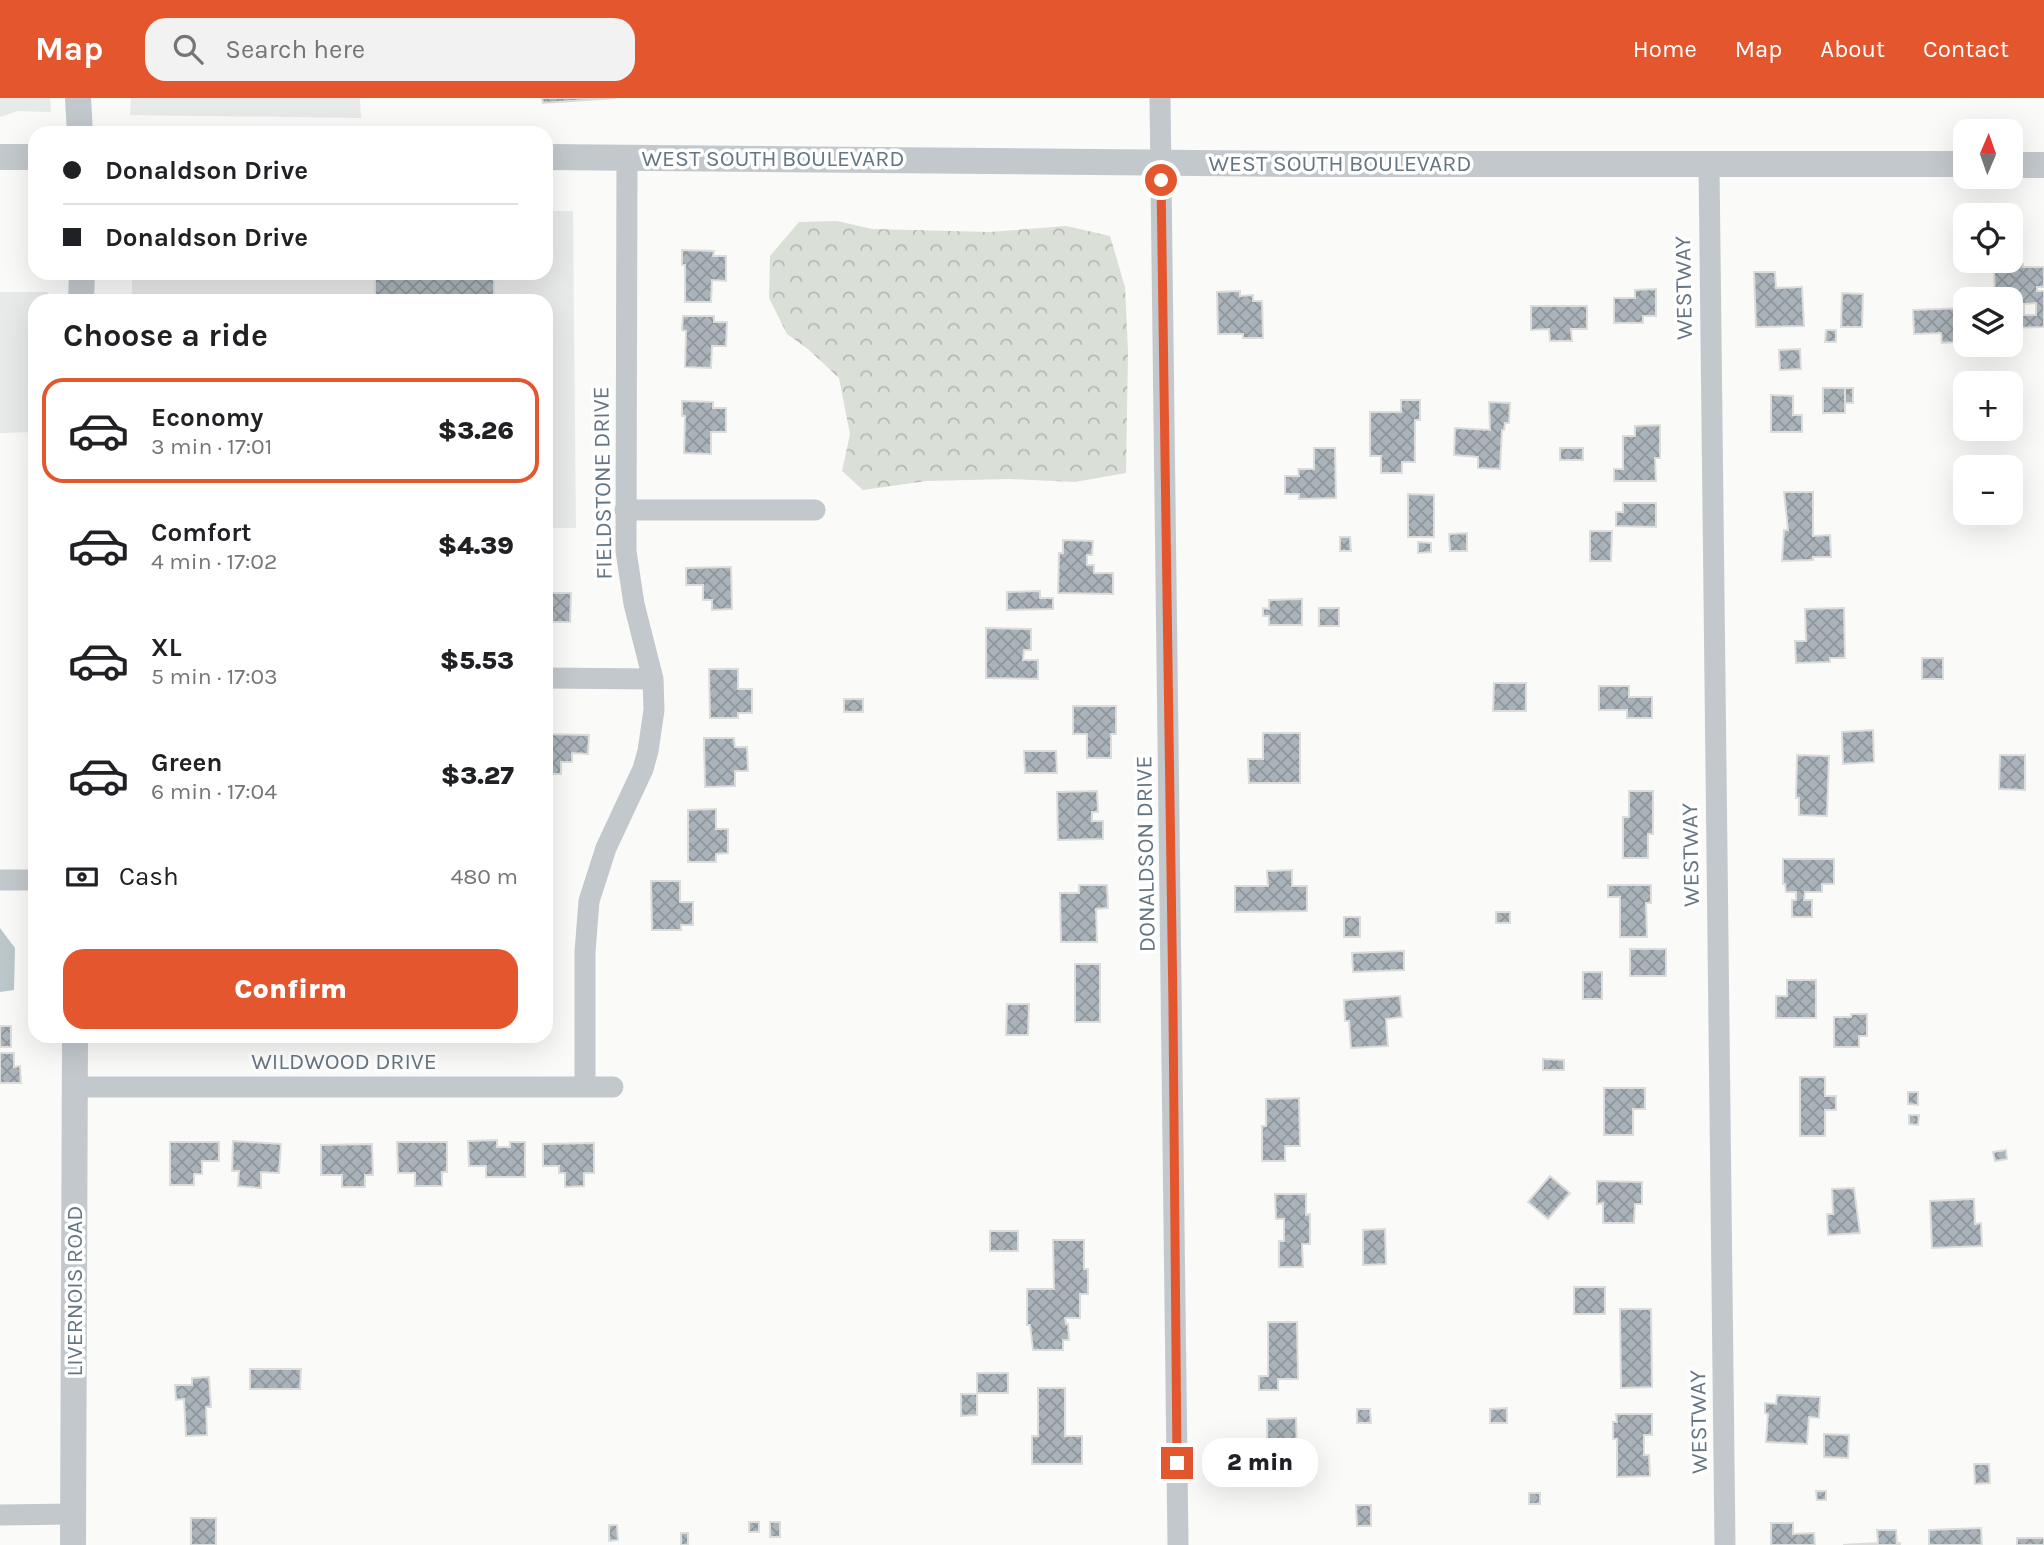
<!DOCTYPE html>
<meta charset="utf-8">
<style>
body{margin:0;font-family:Karla,sans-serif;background:#f2f2f2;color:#202124;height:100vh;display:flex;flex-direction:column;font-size:26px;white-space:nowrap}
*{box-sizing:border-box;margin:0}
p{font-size:23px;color:#757577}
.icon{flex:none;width:38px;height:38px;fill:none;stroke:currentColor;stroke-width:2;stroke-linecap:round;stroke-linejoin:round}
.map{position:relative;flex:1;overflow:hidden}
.side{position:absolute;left:28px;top:196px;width:525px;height:749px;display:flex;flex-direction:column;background:#fff;border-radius:21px;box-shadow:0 7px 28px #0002}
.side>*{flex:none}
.guide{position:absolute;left:28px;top:28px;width:525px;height:154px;border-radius:21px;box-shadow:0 7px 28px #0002;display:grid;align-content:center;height:154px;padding:0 35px;background:#fff}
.needle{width:46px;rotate:2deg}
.tools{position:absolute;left:1953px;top:21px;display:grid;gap:14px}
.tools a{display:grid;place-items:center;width:70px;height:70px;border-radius:14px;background:#fff;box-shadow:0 7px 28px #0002;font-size:35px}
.end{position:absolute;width:32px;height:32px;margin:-16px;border:9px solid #e4572e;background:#fff;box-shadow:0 0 0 4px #fff}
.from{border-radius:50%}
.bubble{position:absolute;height:49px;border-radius:21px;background:#fff;box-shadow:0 7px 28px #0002;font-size:23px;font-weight:800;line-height:49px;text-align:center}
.guide b{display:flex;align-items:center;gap:24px;height:66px;font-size:26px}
.guide b+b{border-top:2px solid #e0e0e0}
.guide i{width:18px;height:18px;background:#202124}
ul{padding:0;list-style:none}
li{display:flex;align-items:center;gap:21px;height:105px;margin:0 14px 10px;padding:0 21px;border:4px solid transparent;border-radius:21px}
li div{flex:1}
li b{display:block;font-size:26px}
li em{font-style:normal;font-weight:800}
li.current{border-color:#e4572e}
li>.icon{width:63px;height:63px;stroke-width:1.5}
h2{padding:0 35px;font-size:32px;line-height:84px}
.pay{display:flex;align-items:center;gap:18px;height:77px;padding:0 35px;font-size:26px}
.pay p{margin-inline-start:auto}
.primary-button{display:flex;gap:14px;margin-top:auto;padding:14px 35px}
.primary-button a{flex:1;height:80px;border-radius:21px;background:#e4572e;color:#fff;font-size:28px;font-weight:800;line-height:80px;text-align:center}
header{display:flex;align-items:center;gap:42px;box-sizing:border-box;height:98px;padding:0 35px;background:#e4572e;color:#fff}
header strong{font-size:33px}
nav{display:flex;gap:38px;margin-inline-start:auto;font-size:24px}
.search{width:490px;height:63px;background:#f2f2f2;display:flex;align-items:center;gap:18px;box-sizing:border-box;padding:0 24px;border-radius:21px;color:#757577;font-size:26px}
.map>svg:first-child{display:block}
</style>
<header>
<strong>Map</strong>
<div class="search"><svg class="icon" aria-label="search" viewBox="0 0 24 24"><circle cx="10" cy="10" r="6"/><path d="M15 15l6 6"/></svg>Search here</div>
<nav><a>Home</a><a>Map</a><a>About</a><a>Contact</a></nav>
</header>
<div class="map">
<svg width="2044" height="1447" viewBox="0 0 2044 1447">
<defs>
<pattern id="forest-crowns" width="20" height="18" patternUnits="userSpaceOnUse" patternTransform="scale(1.75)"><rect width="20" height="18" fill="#dadfd7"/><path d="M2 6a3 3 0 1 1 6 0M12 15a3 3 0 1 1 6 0" fill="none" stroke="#b4b9b4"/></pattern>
<pattern id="building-cross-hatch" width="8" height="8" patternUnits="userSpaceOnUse" patternTransform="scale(1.75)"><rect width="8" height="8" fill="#aab3b9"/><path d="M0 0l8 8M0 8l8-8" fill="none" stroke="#8e969c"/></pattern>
</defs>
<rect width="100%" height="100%" fill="#fafaf8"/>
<path fill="#e8e9e9" d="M0,0H50L51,14L18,13L0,19Z
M131,0H360L361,20L130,17Z
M546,113H573L576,430H546V203H132V175H546Z
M0,194H48V203H35V334L0,335Z"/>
<path fill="url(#forest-crowns)" d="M837,123L872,131L990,134L1066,128L1110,138L1125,189L1128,254L1126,375L1075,384L1009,381L926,383L863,392L842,373L850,336L839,280L809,252L787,236L769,200L770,158L799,124Z"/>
<path fill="#bbc7cb" d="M0,830L15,850L14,892L0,894Z"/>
<path fill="url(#building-cross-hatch)" stroke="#dcdcda" stroke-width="2" fill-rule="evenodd" d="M542,0H616L543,5Z
M682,152L714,153L713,158H726V183L712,182L711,204H685V167H682Z
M2013,166H2023V169H2044V189H2037V193H2044V229L2011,230V201H1995L1994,170L2013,169ZM2036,205V217H2024V206Z
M1754,174H1775L1776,190L1802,189L1804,228L1756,229Z
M375,175L494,177V203H375Z
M1656,191V218H1643V225H1614V200H1635V192Z
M1240,193V198L1253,197V203H1262L1263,240H1243V236H1218L1217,194Z
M1842,195L1863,196L1862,229H1841Z
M1531,208H1587V231H1571L1572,243H1550L1549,231L1531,232Z
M1965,210V234L1955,235V244L1942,245L1941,235L1914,236L1913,212Z
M683,218H714V224H727L726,248H712L711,270L685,269L686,233L682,232Z
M1826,232H1836V244H1825Z
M1800,251L1801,271L1780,272L1779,252Z
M1956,285H1972H1965V297H1956Z
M1823,290H1845V315H1823Z
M1845,290H1853V305H1845Z
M1771,297L1793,298V317H1802V334H1771Z
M1401,302H1420V322H1415V364H1402V375H1381V358H1370V314H1401Z
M682,303L713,304V310H726V334H711V356L684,355L685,318H682Z
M1489,304L1510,305L1509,325H1505L1504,332H1502L1500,371L1478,370V359L1454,357L1455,330L1490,332Z
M1660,327V360H1655L1656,383H1614V371H1623V338H1635V328Z
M1314,350H1335L1336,400L1299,401V396H1285V378H1299L1298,371H1314Z
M1560,350H1583V362H1560Z
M1784,394H1813V438L1830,437L1831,459H1813V462L1782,463L1784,432H1788Z
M1408,396L1434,397V439H1408Z
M1623,405H1656V429L1616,428V414H1623Z
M1590,433H1612L1611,463H1590Z
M1467,435V453H1450L1449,436Z
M1340,439H1350L1351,453H1340Z
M1063,442L1093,443L1092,457H1087V467H1094V475H1113V496L1058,495L1059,455H1063Z
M1418,444L1431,445V454L1418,455Z
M731,469L732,511L712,512V502H703V487H686V470Z
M546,483H551L550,495H571L570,524H546Z
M1040,493V500H1053V511L1007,512V494Z
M1302,501V527H1269V518H1263V510L1269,511V502Z
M1319,510H1339V528H1319Z
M1844,510L1845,560H1830V564L1796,565L1795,543H1806L1805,511Z
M986,530L1031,531V552H1024L1023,562H1038V581L986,580Z
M1922,560H1943V581H1922Z
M709,571H738V591H752V615H738V620H710Z
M1494,585H1526V613H1493Z
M1599,588H1629V599H1652V620H1627V612H1599Z
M844,601H863V614H844Z
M1073,608H1116V636H1111V660H1087V636H1073Z
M1873,632L1874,664L1843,666L1842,634Z
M1263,635H1300V685H1249L1248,661H1263Z
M546,636L589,637L588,656L572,655V664H561V676H546Z
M704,640H734L735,649H747L748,673H735V688L705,689Z
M1024,653H1056L1057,675H1025Z
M1797,657L1829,658L1827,718L1799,717V700H1796Z
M2000,657H2025V692L1999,691Z
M1097,693L1098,714H1092V723H1103V741L1058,742L1057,694Z
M1629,693H1653V736H1648V760H1623V719H1629Z
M716,711V731H728V755L716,756V764H688V712Z
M1783,761H1834V786H1822V794H1805L1804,802H1812V819H1792V802H1796V794H1786L1785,786H1783Z
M1292,772V788H1307V813L1235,814V788H1268L1267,773Z
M651,783H680V804H693V827H681V832H652Z
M1079,787H1107L1108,810L1096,811L1097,844H1061L1060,795H1079Z
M1608,787H1651V805H1646L1647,839H1620V799H1608Z
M1496,814H1510V825H1496Z
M1344,819H1360V839H1344Z
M1630,851H1666V878H1630Z
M1404,853V872L1353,874L1352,855Z
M1075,866H1100V924H1075Z
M1583,874H1602V901H1583Z
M1787,882H1816V920H1776V898H1787Z
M1400,898L1402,919L1386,921L1388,948L1351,950L1349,923H1345L1344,902Z
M1007,906H1029L1028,937H1006Z
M1851,916H1867V938H1859V949H1834V919H1851Z
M0,928H11V949H0Z
M0,955H14V969L20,968L21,985H0Z
M1543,961L1564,962V972H1543Z
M1800,979H1825V998H1836V1012H1825V1038H1800Z
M1604,990H1645V1011H1633V1037H1604Z
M1908,994H1918V1007L1908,1006Z
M1299,1000L1300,1048H1285V1063H1262V1028H1266V1001Z
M1909,1017H1919L1918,1027L1909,1026Z
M497,1042V1049H510V1044H525V1079H486V1068H469L468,1043Z
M233,1043L281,1046L279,1075L261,1074V1090L238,1088L239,1073H232Z
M170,1044H219V1063H202V1076H194V1087H170Z
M397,1044H447V1074H442V1088H415V1075H398Z
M594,1045V1075H584V1088L565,1089V1075H559V1068H543V1046Z
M372,1046L373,1077H365V1089H342V1077H321V1047Z
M2006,1052L2007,1061L1995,1063L1993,1054Z
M1550,1078L1570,1095L1548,1121L1528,1104Z
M1597,1083L1642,1084V1106H1635L1634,1125H1603V1105L1597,1106Z
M1854,1090L1860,1135L1828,1137L1827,1116H1833L1832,1091Z
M1275,1096H1306V1117L1310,1116V1146H1302L1303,1169H1279V1143H1284V1121H1276Z
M1974,1101L1975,1126L1981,1125L1982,1148L1932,1150L1930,1103Z
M1385,1131L1386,1166L1363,1167V1132Z
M990,1133H1018V1153H990Z
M1053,1142H1084V1171H1088V1196H1080V1220H1065L1066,1226H1068L1069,1242H1063V1252H1033L1030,1227H1027V1191H1054Z
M1574,1189H1605V1216H1574Z
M1620,1211H1651L1652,1289L1621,1290Z
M1268,1224H1297L1298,1281H1278V1292H1259V1278H1268Z
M250,1271H301L300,1291H250Z
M977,1275H1008V1295H977Z
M209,1279L211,1309H206L207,1337L186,1338L184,1301L176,1302L175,1287H192V1280Z
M1038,1290H1065V1338H1082V1366H1032V1338H1038Z
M961,1296H977V1317L961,1318Z
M1777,1297L1820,1299L1819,1320L1809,1319L1807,1346L1766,1344L1768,1316L1765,1315V1305L1776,1306Z
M1507,1310V1325H1490V1311Z
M1357,1311H1370L1371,1325H1357Z
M1616,1316H1652V1337H1644V1357H1649L1650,1378L1617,1379V1341H1613V1324H1617Z
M1296,1320L1298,1387L1268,1388L1267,1321Z
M1824,1336L1849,1337L1848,1360L1824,1359Z
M1974,1366H1989L1990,1385L1975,1386Z
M1816,1393H1826V1402H1817Z
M1529,1395H1540V1406H1529Z
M1356,1407H1371V1428H1357Z
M191,1420H216V1447H191Z
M749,1424H759V1434H749Z
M770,1424H780V1439H770Z
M1771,1425H1793V1436L1814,1435L1815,1447H1771Z
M609,1427H617L618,1442L609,1443Z
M1981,1430L1982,1447H1929V1432Z
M1877,1432H1896L1897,1445H1900V1447H1843L1878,1445Z
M681,1435H688V1447H681Z
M2017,1440H2044V1447H2017Z"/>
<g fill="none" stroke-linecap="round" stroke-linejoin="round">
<path stroke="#c3c8cc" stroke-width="21" d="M1160,0L1178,1447
M1709,66L1725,1447
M625,412H815
M546,580L653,581
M0,782H35
M585,988V854L589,803L606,750L643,671L648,653L654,612L653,581L634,506L626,453L627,59
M75,989H613
M0,1417L73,1416"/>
<path stroke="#c3c8cc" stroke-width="26" d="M78,0L80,35
M0,59H35
M546,59L1307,66H1965
M2011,67H2044
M81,203L82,175
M73,1447L75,938"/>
</g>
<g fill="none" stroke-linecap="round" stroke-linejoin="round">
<path stroke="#e4572e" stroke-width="9" d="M1161,82L1173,910L1177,1365"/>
</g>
<g text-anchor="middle" stroke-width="7" stroke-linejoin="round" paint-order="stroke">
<g font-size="23" fill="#657683" stroke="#fff">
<text x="773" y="68">WEST SOUTH BOULEVARD</text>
<text x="1340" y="73">WEST SOUTH BOULEVARD</text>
<text transform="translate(1683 190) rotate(-91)" y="8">WESTWAY</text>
<text transform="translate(602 385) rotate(-91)" y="8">FIELDSTONE DRIVE</text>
<text transform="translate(1145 756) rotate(-91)" y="8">DONALDSON DRIVE</text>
<text transform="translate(1690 757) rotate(-91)" y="8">WESTWAY</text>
<text x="344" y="971">WILDWOOD DRIVE</text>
<text transform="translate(74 1193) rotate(-90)" y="8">LIVERNOIS ROAD</text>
<text transform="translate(1698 1324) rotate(-91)" y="8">WESTWAY</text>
</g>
</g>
</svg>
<div class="tools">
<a><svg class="needle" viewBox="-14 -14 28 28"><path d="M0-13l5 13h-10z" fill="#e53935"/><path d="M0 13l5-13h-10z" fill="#757577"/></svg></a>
<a><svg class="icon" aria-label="locate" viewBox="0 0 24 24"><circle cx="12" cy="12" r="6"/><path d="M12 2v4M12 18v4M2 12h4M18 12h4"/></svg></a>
<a><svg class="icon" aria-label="layers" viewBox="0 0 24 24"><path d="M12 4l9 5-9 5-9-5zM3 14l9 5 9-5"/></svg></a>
<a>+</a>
<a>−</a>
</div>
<i class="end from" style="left:1161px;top:82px"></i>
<i class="end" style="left:1177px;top:1365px"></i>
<div class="bubble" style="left:1202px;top:1340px;width:116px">2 min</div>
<div class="guide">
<b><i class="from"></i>Donaldson Drive</b>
<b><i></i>Donaldson Drive</b>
</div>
<section class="side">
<h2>Choose a ride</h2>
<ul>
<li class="current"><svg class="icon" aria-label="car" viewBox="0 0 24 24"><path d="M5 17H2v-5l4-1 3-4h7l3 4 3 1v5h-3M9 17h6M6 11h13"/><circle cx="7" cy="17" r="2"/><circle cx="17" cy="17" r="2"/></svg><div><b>Economy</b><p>3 min · 17:01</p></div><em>$3.26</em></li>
<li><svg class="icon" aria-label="car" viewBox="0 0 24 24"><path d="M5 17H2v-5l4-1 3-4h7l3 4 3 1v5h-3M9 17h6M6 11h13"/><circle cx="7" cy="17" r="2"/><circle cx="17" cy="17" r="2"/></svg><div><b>Comfort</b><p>4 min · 17:02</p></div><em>$4.39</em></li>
<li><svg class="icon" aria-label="car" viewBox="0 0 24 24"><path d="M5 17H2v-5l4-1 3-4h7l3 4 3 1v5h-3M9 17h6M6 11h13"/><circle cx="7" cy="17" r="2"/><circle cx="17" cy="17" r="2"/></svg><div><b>XL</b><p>5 min · 17:03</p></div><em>$5.53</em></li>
<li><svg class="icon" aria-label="car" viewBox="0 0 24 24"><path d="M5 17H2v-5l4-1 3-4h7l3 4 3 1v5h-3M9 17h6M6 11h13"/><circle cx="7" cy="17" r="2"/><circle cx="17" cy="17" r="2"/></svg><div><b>Green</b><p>6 min · 17:04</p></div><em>$3.27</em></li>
</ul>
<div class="pay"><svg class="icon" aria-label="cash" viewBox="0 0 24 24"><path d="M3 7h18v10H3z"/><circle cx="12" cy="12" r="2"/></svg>Cash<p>480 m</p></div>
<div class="primary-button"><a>Confirm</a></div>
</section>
</div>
